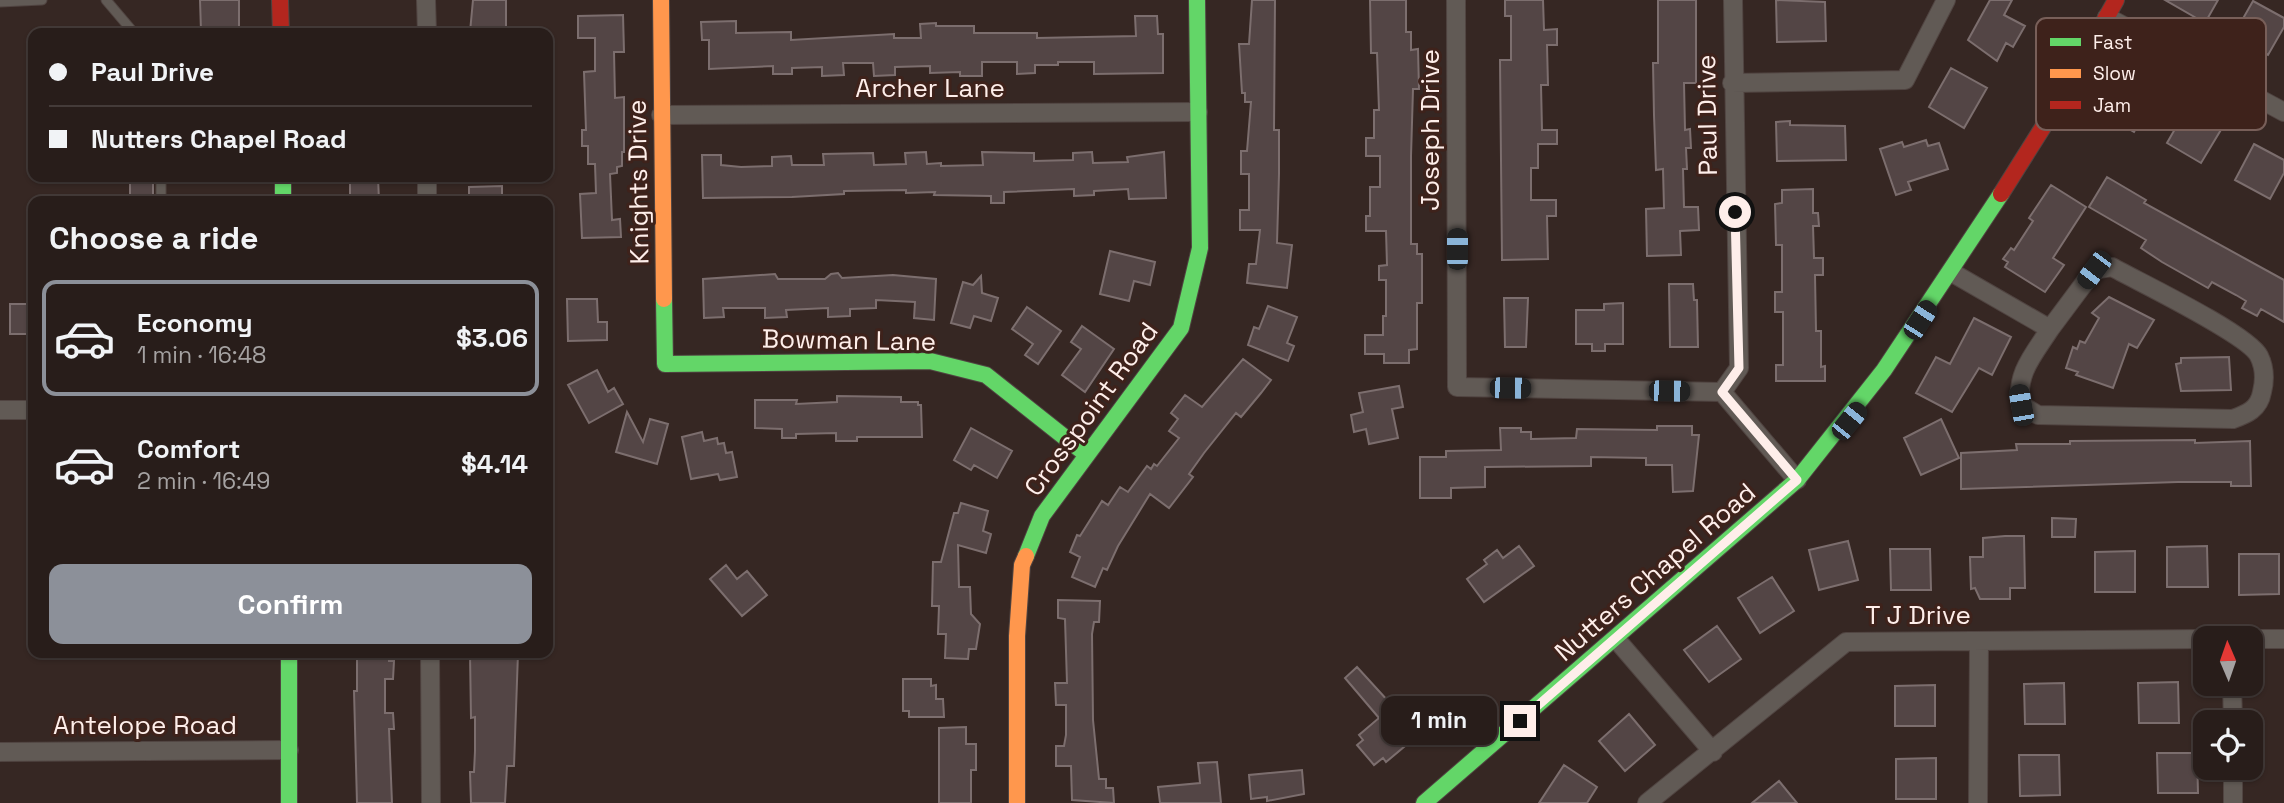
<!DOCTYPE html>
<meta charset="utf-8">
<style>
body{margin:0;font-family:"Space Grotesk",sans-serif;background:#302623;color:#f1f3f6;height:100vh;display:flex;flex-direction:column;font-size:26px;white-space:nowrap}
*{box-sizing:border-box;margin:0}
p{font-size:23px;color:#a5a2a2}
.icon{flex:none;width:38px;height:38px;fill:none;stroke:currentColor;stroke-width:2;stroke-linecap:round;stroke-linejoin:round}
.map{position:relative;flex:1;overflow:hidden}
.details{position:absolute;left:28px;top:196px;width:525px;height:462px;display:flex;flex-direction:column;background:#281d1a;border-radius:14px;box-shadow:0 2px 5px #0004,0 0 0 2px #443b39}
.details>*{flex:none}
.guide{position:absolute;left:28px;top:28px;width:525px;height:154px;border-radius:14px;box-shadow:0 2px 5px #0004,0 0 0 2px #443b39;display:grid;align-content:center;height:154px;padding:0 21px;background:#281d1a}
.needle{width:46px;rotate:358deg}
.fabs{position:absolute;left:2193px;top:626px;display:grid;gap:14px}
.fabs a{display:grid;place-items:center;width:70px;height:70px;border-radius:14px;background:#281d1a;box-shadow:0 2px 5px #0004,0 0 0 2px #443b39;font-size:35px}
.end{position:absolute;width:32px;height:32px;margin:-16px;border:9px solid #feeeea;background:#111;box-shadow:0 0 0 4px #111}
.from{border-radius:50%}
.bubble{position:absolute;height:49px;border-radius:14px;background:#281d1a;box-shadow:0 2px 5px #0004,0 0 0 2px #443b39;font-size:23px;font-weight:700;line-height:49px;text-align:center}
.car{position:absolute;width:21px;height:42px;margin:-21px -10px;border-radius:9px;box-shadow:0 0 5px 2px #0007;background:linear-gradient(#222 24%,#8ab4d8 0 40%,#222 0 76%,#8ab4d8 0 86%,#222 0)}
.guide b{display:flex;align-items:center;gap:24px;height:66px;font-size:26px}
.guide b+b{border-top:2px solid #443b39}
.guide i{width:18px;height:18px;background:#f1f3f6}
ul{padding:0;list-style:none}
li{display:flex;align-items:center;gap:21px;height:116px;margin:0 14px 10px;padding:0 7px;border:4px solid transparent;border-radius:14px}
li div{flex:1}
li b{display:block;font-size:26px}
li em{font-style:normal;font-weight:700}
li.current{border-color:#8c9099}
li>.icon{width:63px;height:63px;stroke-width:1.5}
h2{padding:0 21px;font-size:32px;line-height:84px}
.primary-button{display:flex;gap:14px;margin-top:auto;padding:14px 21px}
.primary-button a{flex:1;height:80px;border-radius:14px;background:#8c9099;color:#fff;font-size:28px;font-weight:700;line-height:80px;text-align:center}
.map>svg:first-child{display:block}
</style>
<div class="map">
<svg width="2284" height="803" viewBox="0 0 2284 803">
<rect width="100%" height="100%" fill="#362723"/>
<path fill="#534545" stroke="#7c6e6e" stroke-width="2" d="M200,0H239V31H201Z
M473,0H506V31L470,32Z
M1252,0H1275L1274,130H1279V174L1277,243L1292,245L1287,288L1247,283L1249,264H1256L1260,230H1240V210H1249V174H1241V151H1247L1251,102H1245V93H1242L1239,44H1249Z
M1370,0H1406V32H1411V50L1418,49L1419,89H1413L1411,156V244H1417V254H1422V303H1417V349L1409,350V363H1384V354H1365V335H1383V316H1386V280H1379V266L1387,265L1386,231H1366V216H1370V187H1380V156H1366V138H1374V110H1379L1377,53H1371Z
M1505,0H1543L1544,30L1557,29V45H1547L1548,85H1541L1542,130H1557V144H1538V168H1531V200H1556V216H1547L1548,259L1502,260L1500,60H1511V16H1505Z
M1658,0H1696V83H1684L1685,130L1690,129L1691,148H1686L1687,169H1683L1684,207H1698L1699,230L1680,231L1681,255L1647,256L1646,209L1664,208L1663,169L1656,170L1654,115L1653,63H1658Z
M1776,0L1825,2L1826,41L1777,42Z
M1990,0H2012L2004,15L2025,26L2013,47L2006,43L1997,61L1968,40Z
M2165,0H2218L2205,23Z
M2253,1L2284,18V27L2268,55L2233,36Z
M623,15L624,52H614L615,98L624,97V152H622V166L617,167V173L610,174L612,220L620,219L621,237L582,238L580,194L596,193L595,164H588V146H582V130H586L584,72L595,71V38H578V16Z
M1135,16H1157L1158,34H1163V73L1094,74V62H1058V65H1035V73L1017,74V62H982V76H960V72L930,73V66L895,67V75L874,76L873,63H843L844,75L822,76V67L792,68V74H773V66L709,69V40H702L701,22L736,21V33L791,32V40L894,34V38H921L920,24L936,23V26H974V33H1037V38L1136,36Z
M1951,68L1987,88L1964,128L1929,107Z
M2119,77L2154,97L2134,132L2099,112Z
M2187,108L2222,128L2201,163L2167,143Z
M1790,121V125L1845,126L1846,160L1777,161L1776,122Z
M1926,140L1928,146L1939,143L1948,169L1908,182L1911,190L1896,195L1880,149L1902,142L1904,147Z
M2254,144L2284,160V173L2270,199L2235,180Z
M926,152L927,164L941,163V166L983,165L982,152L1034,153V161L1073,160V153L1092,152L1093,163L1128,162L1127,157L1164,152L1166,198L1129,199L1128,189L1094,191V195L1074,196V189L1004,192V203H991V196L934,195L935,192L906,193V190L844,191V194L792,197L703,198L702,155H721V165L741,167L772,166V157L791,156L792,165H824L823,154L873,153L874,165L906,164L905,153Z
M130,177H153V201H130Z
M350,177H378L379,201H350Z
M2107,177L2146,200L2144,203L2284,280V322L2261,309L2257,316L2242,308L2246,301L2236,295L2212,282L2208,288L2162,262L2141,248L2146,240L2089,207Z
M2051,185L2086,207L2053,258L2064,265L2045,292L2005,267L2008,262L2003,259L2011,248L2014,250L2033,221L2029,218Z
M502,186V201H469V187Z
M1813,189V213H1818L1819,226H1813L1814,258H1823V275H1815L1816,331H1821V367L1825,366V381H1776V365H1783V312H1775V292H1782V245H1776L1775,204L1782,203V190Z
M1110,251L1155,262L1150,285L1134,281L1129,301L1100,294Z
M838,273L842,278L893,275L936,279L934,320L914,318L915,302L876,300V308L850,309V316L828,317V308L786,310L787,317L765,318V308H723L724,317L704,318L703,279L775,274L778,279H825L831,274Z
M981,276L982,293L998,298L991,321L974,316L970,328L951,323L963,282L973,285Z
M1669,284H1693L1694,300H1697L1698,347H1670Z
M2109,297L2154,320L2137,348L2129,344L2113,388L2076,375L2078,372L2066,368L2073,347L2077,349L2080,341L2085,343L2099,318L2092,313Z
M1504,298H1528L1526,347H1505Z
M567,299H597L598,322H607V340L568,341Z
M1623,303V344H1605V351H1592V344H1576V310H1604V304Z
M10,304H33V334H10Z
M1268,306L1297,317L1287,343L1294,346L1288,361L1248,345L1254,327L1259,329Z
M1027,307L1061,331L1038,364L1025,355L1033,344L1012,329Z
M1974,318L2011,337L1992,375L1979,368L1952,412L1916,393L1936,357L1950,364Z
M1082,326L1114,349L1085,392L1062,375L1081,349L1071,342Z
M2229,357L2231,390L2181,391L2176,364L2181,363V358Z
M1243,359L1271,380L1261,393L1241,417L1236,413L1204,453L1189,474L1193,477L1169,508L1150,494L1118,546L1107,570L1103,568L1095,587L1072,577L1080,557L1070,552L1077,535L1080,536L1102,501L1108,505L1120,487L1128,492L1147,466L1151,469L1154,464L1157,466L1179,438L1169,431L1178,419L1171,413L1185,395L1202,407Z
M597,370L608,392L614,388L623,404L589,423L568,385Z
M1399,386L1403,407L1392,409L1398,438L1369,444L1366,429L1354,432L1351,415L1363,412L1359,393Z
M837,396L901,397V402H918V405H921L922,437H857V441H836V433L796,434V438H782V429L755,428V400H797L796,404L837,402Z
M627,412L643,442L650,419L668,424L657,464L616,452Z
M1941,419L1959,458L1921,475L1904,438Z
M1657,426H1692V435H1699L1693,491L1673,492L1672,465H1646V458L1591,457V466L1485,467V487L1451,488V498H1420V457H1446V451L1501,450L1500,428H1521V432H1531V439L1576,438L1577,429L1657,430Z
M971,428L1012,451L997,478L974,465L971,470L954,460Z
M702,432L704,441L717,438L718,444L724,443L726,453L732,452L737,477L720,480L718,474L691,479L682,437Z
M2195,440V443L2250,441L2251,486H2231V482H2178L1961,489V453L2017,450L2016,444H2070V441Z
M961,503L988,511L983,531L991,534L986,553L958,545L959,587H970L971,614L980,624L976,649H969L968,659L945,658L946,634H938L939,606H932L933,562H941L954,513H958Z
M2052,518L2076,519L2075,537H2052Z
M2005,536H2024L2025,588H2010V599H1980L1975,588L1971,589L1970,557H1983V538Z
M1848,541L1858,580L1819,590L1809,550Z
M1519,546L1534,566L1484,602L1467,579L1487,564L1484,560L1497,550L1503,558Z
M2207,546L2208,587H2167V547Z
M1890,549H1930L1931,590H1891Z
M2135,551V592H2095V552Z
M2239,554H2279V594L2239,595Z
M726,565L737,579L747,571L767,595L742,616L710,579Z
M1772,577L1794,611L1760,633L1738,598Z
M1058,600L1100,601L1099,622H1094L1092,634L1093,720L1099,779H1106V788H1113L1114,803L1072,800L1071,766H1056V746H1064L1066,735V705H1056L1055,683H1067L1065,619L1058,618Z
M1717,626L1741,659L1709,682L1684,650Z
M357,653H389V661H394L393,679H385V713H393L394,729H389L392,803H357L354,691H357Z
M518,653L514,766H507L505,803H471L470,772H474L475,751V717L471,718L470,654Z
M1357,667L1399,713L1404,708L1420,727L1414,732L1417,736L1386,762L1383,758L1374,765L1357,745L1363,740L1359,735L1379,718L1345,678Z
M903,679H931V686L936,685V699H943L944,717H909V711H903Z
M2178,682L2179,723H2139L2138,683Z
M2064,683L2065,724H2025L2024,684Z
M1935,685V726H1895V686Z
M1629,714L1655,745L1625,771L1599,741Z
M966,727V744H976V770H971V803H939V728Z
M2157,753H2197L2198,793H2158Z
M2019,755H2059L2060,795L2020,796Z
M1936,758V799H1896V759Z
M1217,762L1221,803H1160L1158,787L1200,783L1198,763Z
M1564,765L1597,787L1587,803H1539Z
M1302,770L1304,794L1267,801V797L1251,799L1249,775Z
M1779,781L1797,803H1752Z"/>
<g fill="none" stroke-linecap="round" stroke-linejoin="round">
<defs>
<path id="lane" d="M106,0L134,33
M0,2L42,0
M161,201V177"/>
<path id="street" d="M426,0L427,33
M1456,0L1457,387L1722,392L1797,480
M2107,17L2284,112
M1732,83L1905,80L1946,0
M661,115L1198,112
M427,177V201
M1951,272L2050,329C2034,354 2015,374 2021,405L2038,415L2233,419C2247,414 2259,409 2262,392C2265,380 2265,368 2259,356C2248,334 2139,282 2112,267L2094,270L2050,329
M1722,392L1739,368L1733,0
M0,410H33
M1616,639L1713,752
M2250,639H2284
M430,653L431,803
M2232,684L2233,723
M0,752L289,750
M2233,768V803
M1647,803L1846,642L2205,639
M1978,803L1979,641"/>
<path id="fast" d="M283,177V201
M664,299L665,364L930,361L986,375L1087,455
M1026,556L1042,516L1181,328L1200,248L1197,0
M289,653V803
M1424,803L1797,480L1884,370L2001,194"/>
<path id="slow" d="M661,0L664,299
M1017,803V636L1022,565L1026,556"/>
<path id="jam" d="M280,0L281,33
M2001,194L2062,97L2116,0"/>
</defs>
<use href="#lane" stroke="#504441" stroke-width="11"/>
<use href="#street" stroke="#504441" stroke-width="20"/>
<use href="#fast" stroke="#504441" stroke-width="18"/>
<use href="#slow" stroke="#504441" stroke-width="18"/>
<use href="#jam" stroke="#504441" stroke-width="18"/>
<use href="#lane" stroke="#615a55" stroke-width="9"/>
<use href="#street" stroke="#615a55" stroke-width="18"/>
<use href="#fast" stroke="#63d668" stroke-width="16"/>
<use href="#slow" stroke="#ff974d" stroke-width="16"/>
<use href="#jam" stroke="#b3261e" stroke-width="16"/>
</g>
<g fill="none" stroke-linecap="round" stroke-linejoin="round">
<path stroke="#feeeea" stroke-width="9" d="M1520,721L1797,480L1722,392L1739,368L1735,212"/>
</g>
<g text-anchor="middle" stroke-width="6" stroke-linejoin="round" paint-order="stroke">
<g font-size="26" fill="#feeeea" stroke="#3e221b">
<text x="930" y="97">Archer Lane</text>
<text transform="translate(1707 115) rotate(-91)" y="9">Paul Drive</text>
<text transform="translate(1430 130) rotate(-90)" y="9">Joseph Drive</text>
<text transform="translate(638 182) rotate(-91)" y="9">Knights Drive</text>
<text transform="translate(849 340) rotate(1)" y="9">Bowman Lane</text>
<text transform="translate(1091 409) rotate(-54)" y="9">Crosspoint Road</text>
<text transform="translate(1655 572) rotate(-41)" y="9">Nutters Chapel Road</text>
<text x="1918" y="624">T J Drive</text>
<text x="145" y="734">Antelope Road</text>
</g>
</g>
<rect x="2036" y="18" width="230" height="112" rx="10" fill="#3e221b" stroke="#785f59" stroke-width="2"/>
<rect x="2050" y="38" width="31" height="8" fill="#63d668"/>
<rect x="2050" y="69" width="31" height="9" fill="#ff974d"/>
<rect x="2050" y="101" width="31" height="8" fill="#b3261e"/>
<g font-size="19" fill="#feeeea">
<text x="2093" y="49">Fast</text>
<text x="2093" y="80">Slow</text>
<text x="2093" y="112">Jam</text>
</g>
</svg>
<div class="fabs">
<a><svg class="needle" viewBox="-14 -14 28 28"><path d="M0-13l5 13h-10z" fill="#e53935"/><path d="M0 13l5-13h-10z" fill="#a5a2a2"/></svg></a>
<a><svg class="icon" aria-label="locate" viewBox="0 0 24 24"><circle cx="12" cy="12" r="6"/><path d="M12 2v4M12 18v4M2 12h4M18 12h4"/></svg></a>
</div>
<i class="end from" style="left:1735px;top:212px"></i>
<i class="end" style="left:1520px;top:721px"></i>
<div class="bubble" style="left:1381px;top:696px;width:116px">1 min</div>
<i class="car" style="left:1457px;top:249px;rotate:0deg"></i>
<i class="car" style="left:2094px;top:270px;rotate:217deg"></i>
<i class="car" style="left:1920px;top:320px;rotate:33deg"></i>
<i class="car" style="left:1510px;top:388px;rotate:91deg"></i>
<i class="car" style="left:1669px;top:391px;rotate:91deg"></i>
<i class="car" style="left:2021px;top:405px;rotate:350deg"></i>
<i class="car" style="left:1849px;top:421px;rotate:39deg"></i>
<div class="guide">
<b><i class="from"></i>Paul Drive</b>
<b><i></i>Nutters Chapel Road</b>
</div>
<section class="details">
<h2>Choose a ride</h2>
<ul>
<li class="current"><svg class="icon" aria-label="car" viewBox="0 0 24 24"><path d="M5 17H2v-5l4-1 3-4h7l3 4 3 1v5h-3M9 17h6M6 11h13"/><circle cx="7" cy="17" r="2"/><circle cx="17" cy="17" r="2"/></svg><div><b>Economy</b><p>1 min · 16:48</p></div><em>$3.06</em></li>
<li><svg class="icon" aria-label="car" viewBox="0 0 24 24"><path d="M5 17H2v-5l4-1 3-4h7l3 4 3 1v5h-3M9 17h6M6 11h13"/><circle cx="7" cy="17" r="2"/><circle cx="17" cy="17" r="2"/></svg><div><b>Comfort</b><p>2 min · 16:49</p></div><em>$4.14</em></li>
</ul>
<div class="primary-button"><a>Confirm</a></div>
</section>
</div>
